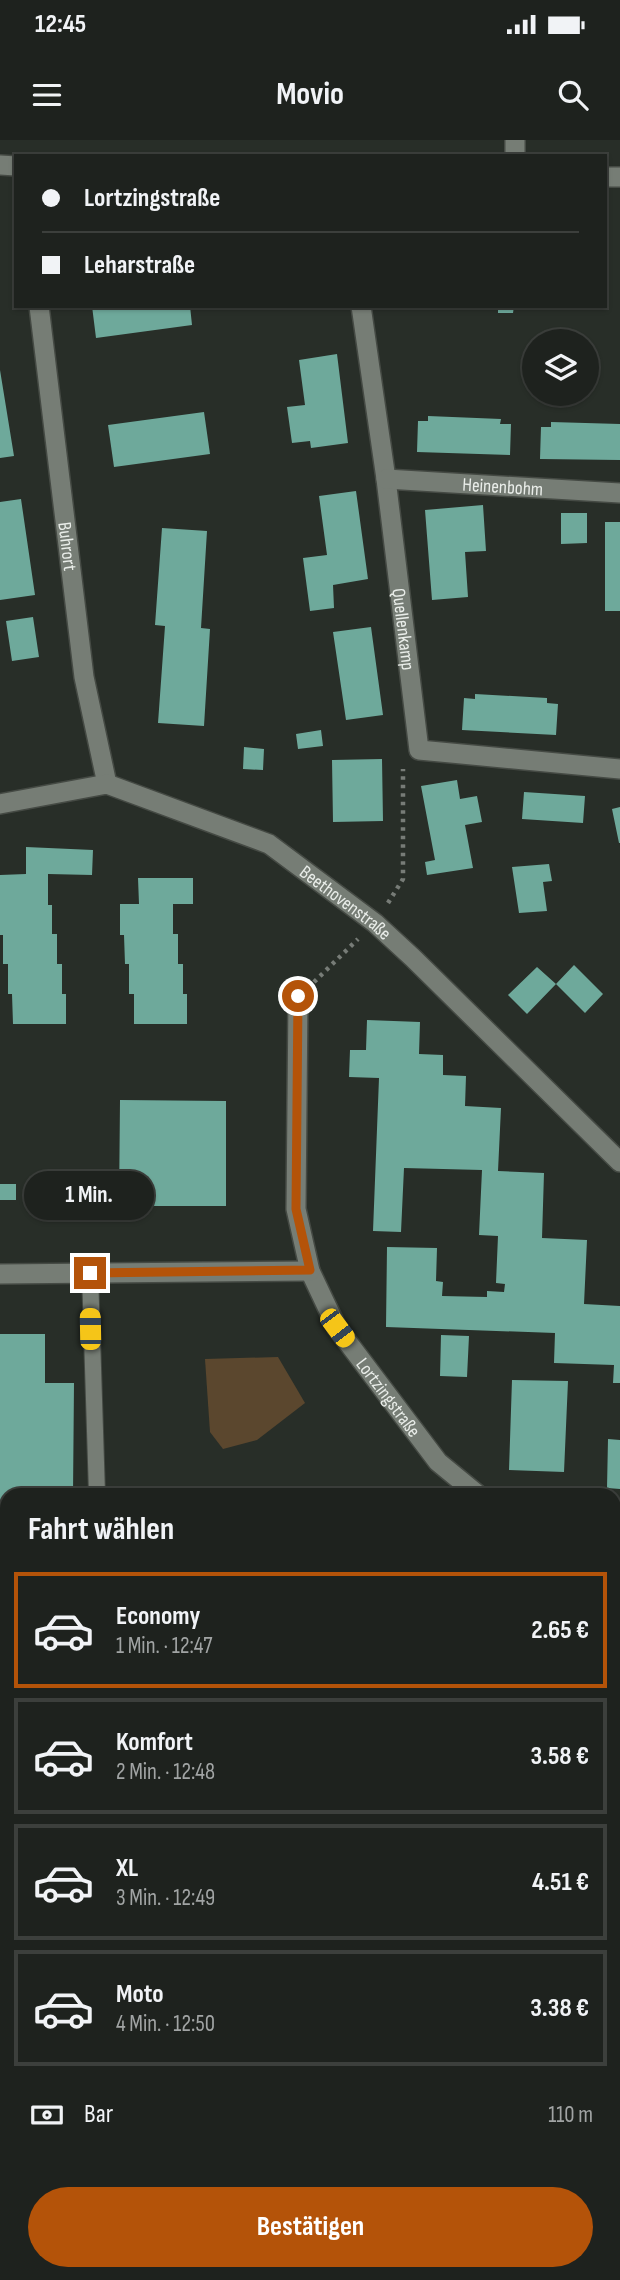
<!DOCTYPE html>
<html lang="de">
<meta charset="utf-8">
<style>
body{margin:0;font-family:"Sofia Sans Condensed",sans-serif;background:#262a27;color:#f1f3f6;height:100vh;display:flex;flex-direction:column;font-size:26px;white-space:nowrap}
*{box-sizing:border-box;margin:0}
p{font-size:23px;color:#a1a4a4}
.icon{flex:none;width:38px;height:38px;fill:none;stroke:currentColor;stroke-width:2;stroke-linecap:round;stroke-linejoin:round}
.map{position:relative;flex:1;overflow:hidden}
.drawer{position:absolute;left:0px;top:1348px;width:621px;height:793px;display:flex;flex-direction:column;background:#1e221e;border-radius:21px 21px 0 0;box-shadow:0 2px 5px #0004,0 0 0 2px #3c3f3c}
.drawer>*{flex:none}
.guide{position:absolute;left:14px;top:14px;width:593px;height:154px;border-radius:0px;box-shadow:0 2px 5px #0004,0 0 0 2px #3c3f3c;display:grid;align-content:center;height:154px;padding:0 28px;background:#1e221e}
.tools{position:absolute;left:522px;top:189px;display:grid;gap:14px}
.tools a{display:grid;place-items:center;width:77px;height:77px;border-radius:50%;background:#1e221e;box-shadow:0 2px 5px #0004,0 0 0 2px #3c3f3c;font-size:35px}
.end{position:absolute;width:32px;height:32px;margin:-16px;border:9px solid #b45309;background:#fff;box-shadow:0 0 0 4px #fff}
.from{border-radius:50%}
.bubble{position:absolute;height:49px;border-radius:24px;background:#1e221e;box-shadow:0 2px 5px #0004,0 0 0 2px #3c3f3c;font-size:23px;font-weight:700;line-height:49px;text-align:center}
.car{position:absolute;width:21px;height:42px;margin:-21px -10px;border-radius:9px;box-shadow:0 0 5px 2px #0007;background:linear-gradient(#f5c518 24%,#345 0 40%,#f5c518 0 76%,#345 0 86%,#f5c518 0)}
.guide b{display:flex;align-items:center;gap:24px;height:66px;font-size:26px}
.guide b+b{border-top:2px solid #3c3f3c}
.guide i{width:18px;height:18px;background:#f1f3f6}
ul{padding:0;list-style:none}
li{display:flex;align-items:center;gap:21px;height:116px;margin:0 14px 10px;padding:0 14px;border:4px solid #3c3f3c;border-radius:0px}
li div{flex:1}
li b{display:block;font-size:26px}
li em{font-style:normal;font-weight:700}
li.current{border-color:#b45309}
li>.icon{width:63px;height:63px;stroke-width:1.5}
h2{padding:0 28px;font-size:32px;line-height:84px}
.pay{display:flex;align-items:center;gap:18px;height:77px;padding:0 28px;font-size:26px}
.pay p{margin-inline-start:auto}
.button{display:flex;gap:14px;margin-top:auto;padding:14px 28px}
.button a{flex:1;height:80px;border-radius:42px;background:#b45309;color:#fff;font-size:28px;font-weight:700;line-height:80px;text-align:center}
.status{display:flex;justify-content:space-between;align-items:center;height:49px;padding:0 35px;background:#1e221e;direction:ltr}
.status svg{height:19px;fill:currentColor}
header{display:flex;justify-content:space-between;align-items:center;height:91px;padding:0 28px;background:#1e221e;font-size:32px;font-weight:700}
.map>svg:first-child{display:block}
</style>
<div class="status"><b>12:45</b><svg viewBox="0 0 49 12"><path d="M0 12V9h3v3zM5 12V6h3v6zM10 12V3h3v9zM15 12V0h3v12zM26 1h20v11H26zM47 4h2v5h-2z"/></svg></div>
<header><svg class="icon" aria-label="menu" viewBox="0 0 24 24"><path d="M4 6h16M4 12h16M4 18h16"/></svg>Movio<svg class="icon" aria-label="search" viewBox="0 0 24 24"><circle cx="10" cy="10" r="6"/><path d="M15 15l6 6"/></svg></header>
<div class="map">
<svg width="620" height="2140" viewBox="0 0 620 2140">
<rect width="100%" height="100%" fill="#282e28"/>
<path fill="#5b472e" d="M278,1217L305,1263L257,1300L223,1309L210,1292L205,1219Z"/>
<path fill="#6ea99b" d="M92,166H190L192,185L96,198Z
M275,166H313V169H275Z
M498,166H514L513,173H498Z
M337,214L348,303L311,308L310,301L292,303L287,267L305,265L299,220Z
M0,230L14,316L0,318Z
M204,272L210,314L114,327L108,285Z
M428,276L501,279L500,284H511L510,315L417,312L418,281H428Z
M551,282L620,284V320L540,319L541,287H551Z
M356,351L368,439L333,445L334,468L310,471L303,418L327,415L319,356Z
M21,359L35,455L0,460V362Z
M483,365L486,411L465,412L468,457L432,460L425,370Z
M561,373H587V403L561,404Z
M605,382H620V471H605Z
M162,388L207,391L201,488L210,489L204,586L158,583L165,486L155,485Z
M33,477L39,517L12,521L6,481Z
M371,487L383,575L346,580L333,492Z
M475,554L547,558V563L558,564L556,595L462,590L464,558L475,559Z
M321,590L323,606L298,609L296,594Z
M244,607L264,609L263,630L243,629Z
M382,619L383,681L333,682L332,620Z
M457,640L460,659L477,656L482,682L465,685L473,728L427,735L425,722L435,720L421,646Z
M524,652L585,656L583,683L522,679Z
M620,667V703H619L612,669Z
M26,707L93,710L92,735L48,734V765H52V794H57V824H62V854H66V884H13L12,854H8V824H3V795H0V735L26,734Z
M549,724L552,741L543,742L547,771L519,773L512,727Z
M138,738H193V764H173V794H178V824H183V854H187V884H134V854H129V824H125L124,795H120V764H139Z
M574,825L603,854L585,873L556,844Z
M537,827L556,844L527,874L508,855Z
M367,880L420,882L419,914L443,915V935L466,936L465,966L501,968L498,1031L544,1033L542,1098L587,1100L584,1164L620,1166V1243H613L614,1225L554,1223L555,1193L386,1187L387,1107L437,1108L436,1141L443,1142L442,1156L487,1157V1151L504,1152L505,1144L496,1143L498,1096L479,1095L482,1030L404,1028L401,1092L373,1091L379,938L349,937L350,910H366Z
M120,960L226,961V1066H119Z
M0,1044H16V1060H0Z
M0,1194H45V1243H74L73,1354H7V1448H0Z
M441,1195L469,1196L467,1237L440,1236Z
M512,1240L568,1241L564,1332L509,1330Z
M608,1299L620,1300V1349L607,1348Z
M0,1507H3V1579H0Z
M614,1580H620V1752H614Z
M0,1650H7V1965H0Z
M0,2059H5L4,2102H7V2131H4L3,2140H0Z
M142,2133H186L185,2140H141Z
M256,2133H280V2140H255Z
M356,2133H382V2140H356Z"/>
<g fill="none" stroke-linecap="round" stroke-linejoin="round">
<defs>
<path id="service" d="M90,1133L97,1354
M0,1605L7,1604
M116,2140V2133
M317,2140V2133
M481,2140V2133"/>
<g id="minor">
<path d="M515,16V0"/>
<path d="M0,25L16,26"/>
<path d="M606,37H620"/>
<path id="s1" d="M39,166L84,537L107,644"/>
<path id="s2" d="M361,166L386,339L419,610L620,629"/>
<path id="s3" d="M386,339L620,353"/>
<path id="s4" d="M0,664L107,644L269,704L375,783L413,818L620,1022"/>
<path id="s5" d="M298,857L296,1069L310,1131L337,1188L438,1322L477,1354"/>
<path d="M0,1134L310,1131"/>
<path d="M614,1398H620"/>
<path d="M614,2109L620,2105"/>
<path d="M559,2140L571,2133"/>
</g>
</defs>
<use href="#service" stroke="#454a44" stroke-width="18"/>
<use href="#minor" stroke="#454a44" stroke-width="22"/>
<path stroke="#777c77" stroke-width="4.5" stroke-dasharray="3.5 5" stroke-linecap="butt" d="M388,763L403,739V629
M314,842L358,799"/>
<use href="#service" stroke="#767d75" stroke-width="16"/>
<use href="#minor" stroke="#767d75" stroke-width="19"/>
</g>
<g fill="none" stroke-linecap="round" stroke-linejoin="round">
<path stroke="#b45309" stroke-width="9" d="M90,1133L310,1130L296,1069L298,856"/>
</g>
<g text-anchor="middle" stroke-width="7" stroke-linejoin="round" paint-order="stroke">
<g font-size="19" fill="#e9ede9" stroke="#282e28">
<text dy="7" stroke="none"><textPath href="#s3" startOffset="117">Heinenbohm</textPath></text>
<text dy="7" stroke="none"><textPath href="#s1" startOffset="242">Buhrort</textPath></text>
<text dy="7" stroke="none"><textPath href="#s2" startOffset="326">Quellenkamp</textPath></text>
<text dy="7" stroke="none"><textPath href="#s4" startOffset="378">Beethovenstraße</textPath></text>
<text dy="7" stroke="none"><textPath href="#s5" startOffset="425">Lortzingstraße</textPath></text>
</g>
</g>
</svg>
<div class="tools">
<a><svg class="icon" aria-label="layers" viewBox="0 0 24 24"><path d="M12 4l9 5-9 5-9-5zM3 14l9 5 9-5"/></svg></a>
</div>
<i class="end from" style="left:298px;top:856px"></i>
<i class="end" style="left:90px;top:1133px"></i>
<div class="bubble" style="left:24px;top:1031px;width:130px">1 Min.</div>
<i class="car" style="left:337px;top:1188px;rotate:143deg"></i>
<i class="car" style="left:90px;top:1189px;rotate:359deg"></i>
<div class="guide">
<b><i class="from"></i>Lortzingstraße</b>
<b><i></i>Leharstraße</b>
</div>
<section class="drawer">
<h2>Fahrt wählen</h2>
<ul>
<li class="current"><svg class="icon" aria-label="car" viewBox="0 0 24 24"><path d="M5 17H2v-5l4-1 3-4h7l3 4 3 1v5h-3M9 17h6M6 11h13"/><circle cx="7" cy="17" r="2"/><circle cx="17" cy="17" r="2"/></svg><div><b>Economy</b><p>1 Min. · 12:47</p></div><em>2.65 €</em></li>
<li><svg class="icon" aria-label="car" viewBox="0 0 24 24"><path d="M5 17H2v-5l4-1 3-4h7l3 4 3 1v5h-3M9 17h6M6 11h13"/><circle cx="7" cy="17" r="2"/><circle cx="17" cy="17" r="2"/></svg><div><b>Komfort</b><p>2 Min. · 12:48</p></div><em>3.58 €</em></li>
<li><svg class="icon" aria-label="car" viewBox="0 0 24 24"><path d="M5 17H2v-5l4-1 3-4h7l3 4 3 1v5h-3M9 17h6M6 11h13"/><circle cx="7" cy="17" r="2"/><circle cx="17" cy="17" r="2"/></svg><div><b>XL</b><p>3 Min. · 12:49</p></div><em>4.51 €</em></li>
<li><svg class="icon" aria-label="car" viewBox="0 0 24 24"><path d="M5 17H2v-5l4-1 3-4h7l3 4 3 1v5h-3M9 17h6M6 11h13"/><circle cx="7" cy="17" r="2"/><circle cx="17" cy="17" r="2"/></svg><div><b>Moto</b><p>4 Min. · 12:50</p></div><em>3.38 €</em></li>
</ul>
<div class="pay"><svg class="icon" aria-label="cash" viewBox="0 0 24 24"><path d="M3 7h18v10H3z"/><circle cx="12" cy="12" r="2"/></svg>Bar<p>110 m</p></div>
<div class="button"><a>Bestätigen</a></div>
</section>
</div>
